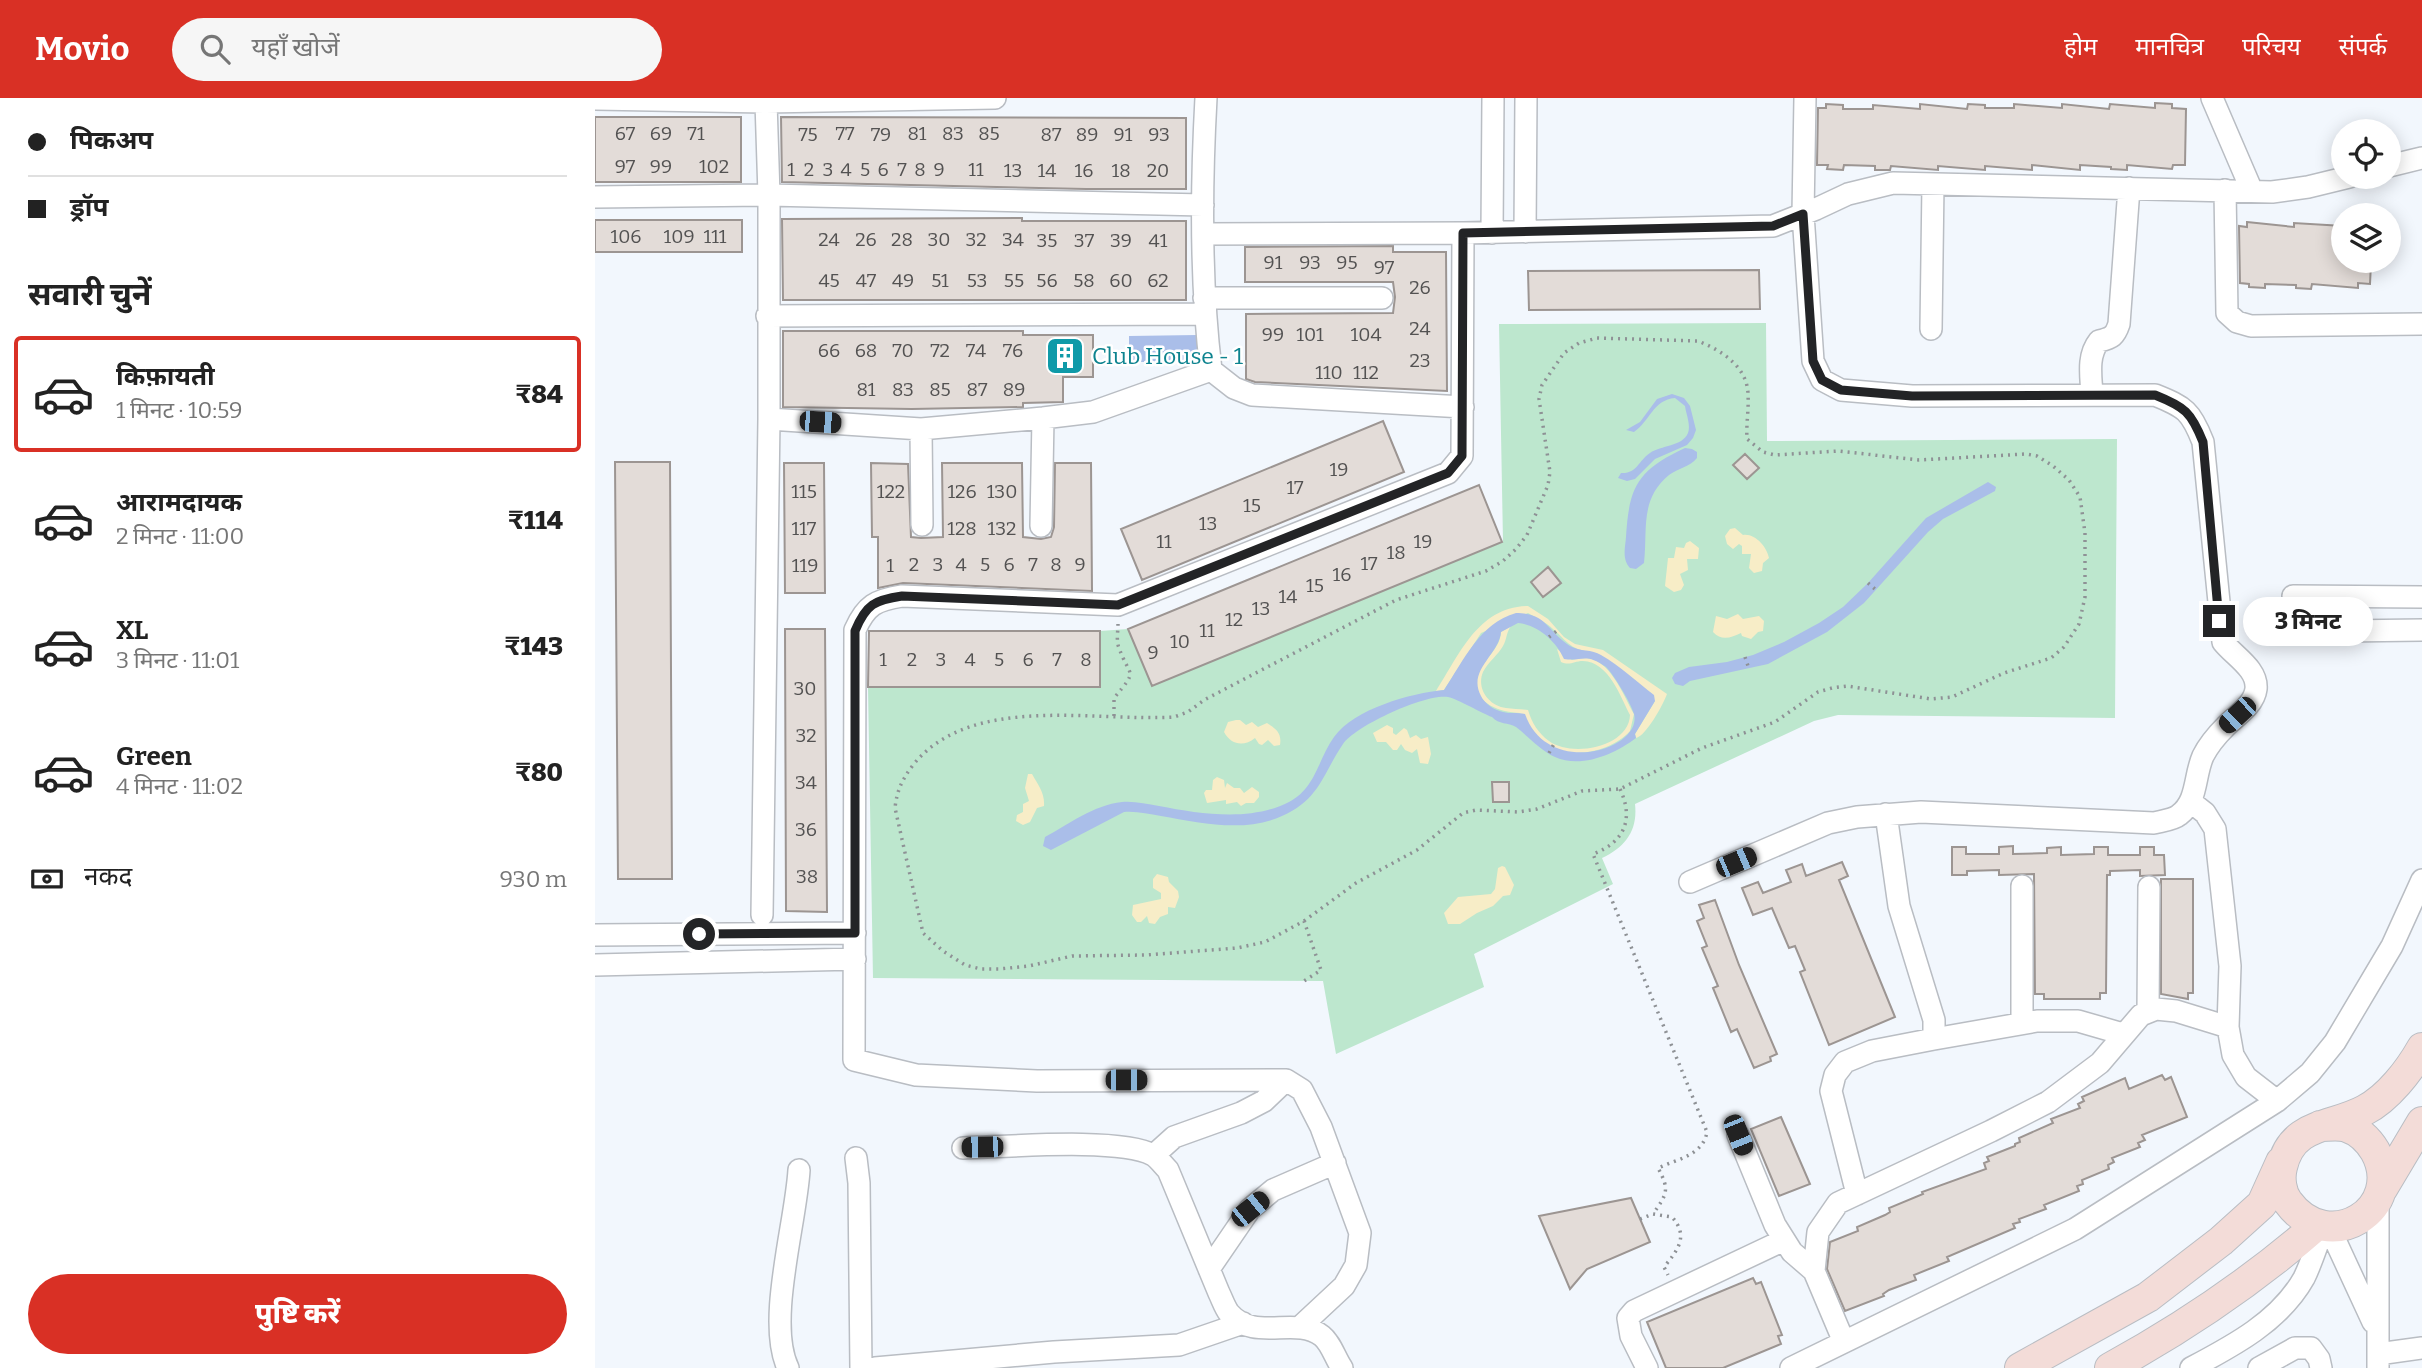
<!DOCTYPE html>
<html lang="hi">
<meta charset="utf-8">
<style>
body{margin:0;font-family:Bitter,"Noto Sans Devanagari",serif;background:#f6f6f6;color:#222;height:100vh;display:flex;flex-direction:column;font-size:26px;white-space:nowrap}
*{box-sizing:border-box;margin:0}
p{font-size:23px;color:#767676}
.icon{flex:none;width:38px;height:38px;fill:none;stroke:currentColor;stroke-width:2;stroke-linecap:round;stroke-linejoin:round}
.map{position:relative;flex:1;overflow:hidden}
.side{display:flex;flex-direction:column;background:#fff;width:595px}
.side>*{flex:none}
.guide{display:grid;align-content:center;height:154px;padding:0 28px;background:#fff}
.buttons{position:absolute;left:1736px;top:21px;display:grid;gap:14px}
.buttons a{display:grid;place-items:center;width:70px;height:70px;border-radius:50%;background:#fff;box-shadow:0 4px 18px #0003;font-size:35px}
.end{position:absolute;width:32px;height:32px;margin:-16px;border:9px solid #232426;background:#fff;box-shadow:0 0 0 4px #fff}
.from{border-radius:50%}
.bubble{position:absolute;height:49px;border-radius:24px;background:#fff;box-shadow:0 4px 18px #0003;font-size:23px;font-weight:800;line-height:49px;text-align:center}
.car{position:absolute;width:21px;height:42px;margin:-21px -10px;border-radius:9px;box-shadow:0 0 5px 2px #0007;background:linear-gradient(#222 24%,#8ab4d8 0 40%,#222 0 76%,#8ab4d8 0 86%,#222 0)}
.guide b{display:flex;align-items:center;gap:24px;height:66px;font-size:26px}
.guide b+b{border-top:2px solid #e0e0e0}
.guide i{width:18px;height:18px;background:#222}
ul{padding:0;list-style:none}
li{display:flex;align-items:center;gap:21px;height:116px;margin:0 14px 10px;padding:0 14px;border:4px solid transparent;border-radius:7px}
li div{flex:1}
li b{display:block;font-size:26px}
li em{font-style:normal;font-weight:800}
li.current{border-color:#d93025}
li>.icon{width:63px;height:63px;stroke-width:1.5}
h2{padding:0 28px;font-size:32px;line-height:84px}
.pay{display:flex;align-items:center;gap:18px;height:77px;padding:0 28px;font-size:26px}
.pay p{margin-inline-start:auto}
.button{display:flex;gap:14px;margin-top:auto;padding:14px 28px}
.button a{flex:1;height:80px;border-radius:42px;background:#d93025;color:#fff;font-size:28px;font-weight:800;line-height:80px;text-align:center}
header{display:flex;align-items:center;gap:42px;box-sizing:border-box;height:98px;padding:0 35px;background:#d93025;color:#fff}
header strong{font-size:33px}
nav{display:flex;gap:38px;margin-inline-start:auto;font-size:24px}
.search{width:490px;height:63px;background:#f6f6f6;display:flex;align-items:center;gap:18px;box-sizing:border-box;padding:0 24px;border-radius:38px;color:#767676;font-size:26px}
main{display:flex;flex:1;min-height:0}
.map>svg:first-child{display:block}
</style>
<header>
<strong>Movio</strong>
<div class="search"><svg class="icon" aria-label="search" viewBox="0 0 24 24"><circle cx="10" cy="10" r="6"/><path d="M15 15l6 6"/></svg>यहाँ खोजें</div>
<nav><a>होम</a><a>मानचित्र</a><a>परिचय</a><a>संपर्क</a></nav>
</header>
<main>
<section class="side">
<div class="guide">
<b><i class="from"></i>पिकअप</b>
<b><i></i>ड्रॉप</b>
</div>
<h2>सवारी चुनें</h2>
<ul>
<li class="current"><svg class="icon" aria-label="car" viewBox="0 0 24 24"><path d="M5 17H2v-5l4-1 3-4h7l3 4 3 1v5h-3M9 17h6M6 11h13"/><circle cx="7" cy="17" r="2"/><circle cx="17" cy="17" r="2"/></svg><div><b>किफ़ायती</b><p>1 मिनट · 10:59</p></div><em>₹84</em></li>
<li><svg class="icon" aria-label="car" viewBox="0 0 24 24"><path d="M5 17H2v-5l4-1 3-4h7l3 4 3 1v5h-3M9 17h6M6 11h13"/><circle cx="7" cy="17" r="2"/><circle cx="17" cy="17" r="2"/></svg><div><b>आरामदायक</b><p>2 मिनट · 11:00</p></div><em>₹114</em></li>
<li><svg class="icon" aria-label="car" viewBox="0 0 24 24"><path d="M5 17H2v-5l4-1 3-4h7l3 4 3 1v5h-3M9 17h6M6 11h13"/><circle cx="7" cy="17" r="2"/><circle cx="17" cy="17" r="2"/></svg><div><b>XL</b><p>3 मिनट · 11:01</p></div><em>₹143</em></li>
<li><svg class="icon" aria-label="car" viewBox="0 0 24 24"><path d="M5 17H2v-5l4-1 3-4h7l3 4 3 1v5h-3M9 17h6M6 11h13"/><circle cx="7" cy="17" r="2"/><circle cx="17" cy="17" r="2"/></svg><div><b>Green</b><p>4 मिनट · 11:02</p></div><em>₹80</em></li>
</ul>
<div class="pay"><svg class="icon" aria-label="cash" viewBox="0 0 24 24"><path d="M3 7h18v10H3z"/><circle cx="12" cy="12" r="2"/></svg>नकद<p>930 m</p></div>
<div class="button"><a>पुष्टि करें</a></div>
</section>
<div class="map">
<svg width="1827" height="1270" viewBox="0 0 1827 1270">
<rect width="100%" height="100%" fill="#f2f7fd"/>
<path fill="#bde7ce" d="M1171,225L1172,343L1522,341L1520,620L1243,617L1219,623L1040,706C1043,733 1030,749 1007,760L1018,786L879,856L889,889L741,956L728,883L278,880L273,589H505V533L533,531L557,588L908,444L904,226Z"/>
<path fill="#f7edc7" d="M1140,430L1148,437C1160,435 1172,449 1174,460L1168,465L1167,473L1159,475L1154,470L1156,456H1147V448L1144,446L1138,451L1132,446L1130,438L1135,431Z
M1095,443L1104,450L1103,461H1092L1093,472L1085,476L1089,487L1086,492L1079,494L1070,488L1073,460H1079L1081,449L1089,450L1091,445Z
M933,508L953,521L969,539L980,546L1008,552L1072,596C1068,607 1051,638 1041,640L1040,636L1060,603L990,553C974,550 969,540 958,531C951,524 941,520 933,515L886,535L849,592L841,593C865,556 883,509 933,508Z
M1143,516L1148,521L1164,518L1169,523L1168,533L1163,534L1156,541L1147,538L1146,535C1137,539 1127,544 1118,534L1121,518L1132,521Z
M916,528C911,535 912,541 908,548C903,557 893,564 888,574C881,591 894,608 911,610C918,611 925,611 933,612C937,625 943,635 954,643C977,660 1034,649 1035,617C1025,598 1014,564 988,563C979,563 975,568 966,564L962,551L977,562C1011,549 1026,593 1039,616L1035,633C1017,653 978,662 953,648C941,641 932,626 925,615C901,614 871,602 885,572C892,558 905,550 906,534Z
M641,622H645L651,627L657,624L663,629L672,625C681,631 687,635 685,647L679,648L673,642L667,647L664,646L660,640C649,649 636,647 629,634L633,624Z
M792,627L798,630V635L801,637L809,630L812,632L815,640L821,637L826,641L833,639L836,656L833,666L825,665L822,651L817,655L810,652L806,646L802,652H798L791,644H782L778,635Z
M433,676H437C443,687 450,695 449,708L442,710L435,724L428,727L421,723L422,717L428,714V706L434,703L430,690Z
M622,679L629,682L630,690L632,685L639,690H645L649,695L657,689L664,694V699L659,705H651L646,708L642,704L631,706V702L612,705L609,695L611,692H617L618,682Z
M907,768L910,769L919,787L915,797L908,798L898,808L882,815L865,826H853L849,815L863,799L896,796L900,791L903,770Z
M562,776L573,779L574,784L583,793L584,799L580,810L573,809V816L565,819L560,826L554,825L552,818L546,824H542L537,817L538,807L566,801V795L558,790V781Z"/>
<path fill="#aabee9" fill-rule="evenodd" d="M602,237V264H534V238Z
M1077,296L1089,300L1095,308L1101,332L1098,340L1092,347L1060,361L1040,381L1032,383L1023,380L1026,375C1042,376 1043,363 1055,355C1066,347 1087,349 1093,335C1096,327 1091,316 1090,308L1080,300C1058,302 1055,323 1039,334L1031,332L1045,324L1062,301Z
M1090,350L1097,351L1102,354V360C1095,369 1083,370 1074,377C1044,402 1053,432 1049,465L1041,471L1035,470C1027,461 1030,451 1031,439C1034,388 1043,372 1090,350Z
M1393,384L1401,389L1400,393L1348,421L1333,434L1269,505L1232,534L1173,566L1095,583L1088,588L1080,586L1077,580L1080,575L1094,569L1132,564L1158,557L1189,544L1224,525L1248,509L1273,485L1331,420Z
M921,515C952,515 953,534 975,548C985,554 997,551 1006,557C1025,568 1042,584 1059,597L1060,603L1040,636L1041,640C1020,656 986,671 960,659C945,652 934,639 921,629C913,624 904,627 897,619C886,615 863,601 853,599C831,595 760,628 748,646C727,677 725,701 687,718C650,735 605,725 566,718C553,716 542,713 529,714L456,752L448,748L450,739C474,726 499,707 527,704C540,703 551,706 564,708C606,716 655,724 694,704C721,690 723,661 739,639C759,611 816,595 849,592C869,562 885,525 921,515ZM923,525C943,527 961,543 969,561C987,564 990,554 1011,569C1019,577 1036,605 1039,616C1048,651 953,681 930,616C922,614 915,616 908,614C899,612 890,606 886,598C872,572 904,557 906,534Z"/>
<path fill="#e3dcd8" stroke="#9c9592" stroke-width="2" d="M1560,5L1577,6V10L1591,11L1590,67H1578L1577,71L1532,67V72L1516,71V69L1485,67V72L1437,67V72L1390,68V72L1343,68V72L1296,68L1295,72H1280V68L1249,67L1248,72L1232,71L1233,67H1222L1223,10H1231V6L1248,7V11H1278V7L1325,11V6L1372,11L1373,6L1390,7V10H1419V6L1467,10V6L1514,11L1515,6L1560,10Z
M0,19H146V84H0Z
M186,19L591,20V91H491L187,84Z
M427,120V123H591V202H188L187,121Z
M0,122H147V154H0Z
M1652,124L1699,129V125L1748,128V163L1776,165L1775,186L1763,185V190L1717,186L1716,191L1701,190V187L1670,186V190L1654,189V186L1645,185L1644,128L1652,129Z
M798,148V154H851L852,293L660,284L651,281V216L798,215L800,199L798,184H650V149Z
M1164,172L1165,211L934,212L933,173Z
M188,233H428V237H498V279H468V304L428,305V309L317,311L188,309Z
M788,323L809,374L547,482L526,431Z
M1150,356L1164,370L1152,381L1138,367Z
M20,364H75L77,781H23Z
M189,365H229L230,495H190Z
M276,365L313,366L316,439L326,440L348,439L347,365H427L428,439L446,441L456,439L459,429L460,365H496L497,493L308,485L283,490V439H277Z
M884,387L907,444L557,588L533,531Z
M953,469L966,485L948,499L936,484Z
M190,531H230L232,814L191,813Z
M274,533H505V589H273Z
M897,684H914V704H898Z
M1418,748V756L1452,755V750L1466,749V757L1499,756V749H1513V757H1545V749H1559V757H1569L1570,777L1545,778V772L1515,773V777H1512L1511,895H1505V901H1449V896H1440L1439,776L1404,777V772L1372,773V777H1357V749H1371V756H1404V749Z
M1247,764L1253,778L1244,782L1300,919L1234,947L1205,874L1210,872L1200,848L1194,850L1177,810L1158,817L1147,790L1163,784L1168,795L1196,784L1191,772L1207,766L1211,778Z
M1566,781H1598V895H1593V901L1566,896Z
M1120,802L1144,867L1182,956L1175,959L1176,963L1159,970L1142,931L1136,934L1118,890L1123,888L1107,850L1112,848L1102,823L1109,820L1104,807Z
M1567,977L1570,982L1576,979L1592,1019L1547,1037L1550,1042L1543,1045L1545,1049L1517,1060L1519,1064L1513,1067L1514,1071L1487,1082L1488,1086L1482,1088L1484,1093L1449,1107L1451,1111L1424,1121L1425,1124L1418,1126L1420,1130L1352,1159L1354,1163L1319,1177L1321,1182L1294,1192L1288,1196L1289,1198L1250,1213L1232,1171L1235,1144L1263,1133L1262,1129L1290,1117L1295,1114L1294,1110L1328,1096L1327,1094L1391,1071L1389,1065L1394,1063L1392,1059L1420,1048V1046L1425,1044L1424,1040L1458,1025L1456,1021L1485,1010L1483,1006L1489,1003L1487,999L1530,980L1534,991Z
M1186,1019L1215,1086L1184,1098L1156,1031Z
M1036,1100L1055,1144L992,1171L975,1191L944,1118Z
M1158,1180L1161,1186L1166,1184L1187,1237L1183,1238L1186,1246L1128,1270H1071L1052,1224Z"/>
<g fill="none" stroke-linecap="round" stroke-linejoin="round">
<defs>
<path id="street" d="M611,0C606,90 605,182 616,272L639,290L657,297L868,309
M1617,0L1657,93
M0,1L171,4L400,0
M1794,68L1827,60
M1630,92L1632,215L1642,224L1656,228L1827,226
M0,99L174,97L608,107
M930,134L931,0
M897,135L898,0
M608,136L868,135L1178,128L1221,111L1253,96L1298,85L1677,94L1713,89L1754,79
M609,200H787
M172,218L609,216
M1336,231L1338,86
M1497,297C1496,278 1492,258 1504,243C1517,240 1520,238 1524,226L1534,90
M174,321L326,331L448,320L498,314L616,272
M326,331L327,427
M446,428L448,320
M1698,498L1827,499
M1666,534L1827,532
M1596,704L1610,715L1620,731L1635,868L1633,929L1638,957L1651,979L1682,1003
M1291,716L1304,808L1339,922V941
M1095,784L1233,725L1262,719L1326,714L1559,725C1566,723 1578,722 1584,717C1603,703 1599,678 1608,658C1613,648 1623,636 1631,628C1641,618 1659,607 1661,591C1663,571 1639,558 1628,544L1608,344C1596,313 1590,309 1560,297L1317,298L1246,292L1227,282L1218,263L1208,116L1210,0
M1427,788V925
M167,817L174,321V97L171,4
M0,837L260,835
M0,867L260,861
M1553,914L1554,789
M1143,1037L1180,1127L1197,1154L1219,1173
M368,1050C409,1049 526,1039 558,1057C563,1060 568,1067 573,1072L624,1195C627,1201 630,1210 634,1215C660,1245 700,1217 727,1238C736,1245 740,1260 747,1270
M559,1057L579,1039L646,1015L669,1003L691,982
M261,1060L264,1085L266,1270
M1262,1096L1236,993L1240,977L1250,964L1277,953L1339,941L1442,923H1483L1528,936
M1783,1101V1270
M1734,1129L1778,1224
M614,1171L655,1111L678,1092L740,1065
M705,1229L749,1188L761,1167L765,1135L726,1029L707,992L691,982L442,983L321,977L259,962L260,532C271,507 281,502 307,498L523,507L853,375L867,358L868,135
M1249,1244L1219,1173L1223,1134L1243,1105L1396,1033L1453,1004L1505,965L1546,917L1561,911L1581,913L1633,929
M1783,1256L1827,1250
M193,1270C171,1224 201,1125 204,1072
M280,1270L459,1254L584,1247L648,1225
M1052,1270L1036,1238L1033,1220L1039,1213L1189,1142
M1196,1270L1480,1131L1682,1003L1715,975L1740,944L1797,848L1827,782
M1596,1270C1638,1248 1685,1223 1709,1180C1717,1164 1722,1146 1729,1129
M1664,1270L1700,1250H1716L1724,1261L1726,1270"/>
<path id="secondary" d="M1725,1028C1733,1028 1744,1026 1752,1029C1764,1033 1774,1043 1780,1053C1812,1110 1734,1160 1693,1104C1686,1095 1684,1080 1687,1069C1697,1024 1737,1030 1770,1012C1793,1000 1814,973 1827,950
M1787,1091L1827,1024
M1425,1270L1553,1199L1626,1143L1667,1106L1686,1064
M1515,1270C1588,1230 1659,1182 1722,1127"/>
</defs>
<use href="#street" stroke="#b9bdc3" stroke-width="24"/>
<use href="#secondary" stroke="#b9bdc3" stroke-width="32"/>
<path stroke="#8e9195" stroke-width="3.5" stroke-dasharray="2 5" stroke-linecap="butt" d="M1273,485L1281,492
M954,539L963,532
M1150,559L1154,571
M519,618V600C544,570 535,581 524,550C521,543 523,534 523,526
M954,655L959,646
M1025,691C1039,721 1030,744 998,756L1112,1034C1108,1057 1083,1061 1063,1070C1075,1092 1072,1096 1058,1116L1077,1119C1094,1138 1083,1152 1069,1169L1073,1177
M709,823L761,785L822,752L868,715L881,712L923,714L942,711L987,693L1025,691L1107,650L1180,624L1223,594L1237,590L1252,588L1336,601L1357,599L1409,575L1456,560L1469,549L1484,526L1490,499V435L1485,399L1474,382L1458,368L1442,358L1431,356L1324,362L1243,353L1180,357L1168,354L1152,341C1151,326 1154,311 1153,297C1153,269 1126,252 1103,243L1002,240L984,245L969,255L947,287L944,301L955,374L953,387L932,437L921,451L908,463L891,473L801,502L609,602L593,614L579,619C498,624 376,595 318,667C307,682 302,692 300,710L328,835L348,853L370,867L386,871H404L434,868L477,858L551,857L642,850L670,844L709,823L726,872L709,883
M1045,1121L1058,1116"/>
<use href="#street" stroke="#fff" stroke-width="21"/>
<use href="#secondary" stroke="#f3dcd8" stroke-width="30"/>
</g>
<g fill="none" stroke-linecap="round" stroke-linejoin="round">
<path stroke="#232426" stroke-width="9" d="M104,836L260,835V533C271,506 280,502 307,498L523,507L853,375L867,358L868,135L1178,128L1208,116L1218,263L1227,282L1246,292L1317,298L1560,297C1590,309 1596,314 1608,344L1624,523"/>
</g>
<defs>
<symbol id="building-square" viewBox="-11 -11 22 22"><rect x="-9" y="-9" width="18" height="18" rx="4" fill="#0f9aa8" stroke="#fff"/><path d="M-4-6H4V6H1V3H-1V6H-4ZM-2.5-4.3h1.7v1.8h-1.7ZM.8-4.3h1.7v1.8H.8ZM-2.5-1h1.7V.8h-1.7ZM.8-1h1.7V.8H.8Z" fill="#fff"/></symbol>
</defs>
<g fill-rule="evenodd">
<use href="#building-square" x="448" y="236" width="44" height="44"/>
</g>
<g text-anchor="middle" stroke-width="5" stroke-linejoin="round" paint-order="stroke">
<g font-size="19" fill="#535252">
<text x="30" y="42">67</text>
<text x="66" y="42">69</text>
<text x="101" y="42">71</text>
<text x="250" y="42">77</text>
<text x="322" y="42">81</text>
<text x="358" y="42">83</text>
<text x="394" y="42">85</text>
<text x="213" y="43">75</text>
<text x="286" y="43">79</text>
<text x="456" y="43">87</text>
<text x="492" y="43">89</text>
<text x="528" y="43">91</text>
<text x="564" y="43">93</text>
<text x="30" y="75">97</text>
<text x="66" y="75">99</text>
<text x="119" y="75">102</text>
<text x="196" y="78">1</text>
<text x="214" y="78">2</text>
<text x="233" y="78">3</text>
<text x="251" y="78">4</text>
<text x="270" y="78">5</text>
<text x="288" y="78">6</text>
<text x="307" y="78">7</text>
<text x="325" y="78">8</text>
<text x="344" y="78">9</text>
<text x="381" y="78">11</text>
<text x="418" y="79">13</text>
<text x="452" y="79">14</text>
<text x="489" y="79">16</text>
<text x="526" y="79">18</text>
<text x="563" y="79">20</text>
<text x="31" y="145">106</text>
<text x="84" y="145">109</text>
<text x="120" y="145">111</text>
<text x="234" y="148">24</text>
<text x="271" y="148">26</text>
<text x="307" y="148">28</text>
<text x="344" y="148">30</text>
<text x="381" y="148">32</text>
<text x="418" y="148">34</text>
<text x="452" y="149">35</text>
<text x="489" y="149">37</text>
<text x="526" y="149">39</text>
<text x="563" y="149">41</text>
<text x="678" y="171">91</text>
<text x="715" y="171">93</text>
<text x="752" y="171">95</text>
<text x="789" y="176">97</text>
<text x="234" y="189">45</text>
<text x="271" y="189">47</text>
<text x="308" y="189">49</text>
<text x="345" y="189">51</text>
<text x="382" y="189">53</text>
<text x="419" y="189">55</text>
<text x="452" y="189">56</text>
<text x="489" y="189">58</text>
<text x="526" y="189">60</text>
<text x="563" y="189">62</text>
<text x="825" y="196">26</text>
<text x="825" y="237">24</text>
<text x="678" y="243">99</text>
<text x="715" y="243">101</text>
<text x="771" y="243">104</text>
<text x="234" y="259">66</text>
<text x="271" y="259">68</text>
<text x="308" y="259">70</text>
<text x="345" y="259">72</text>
<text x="381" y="259">74</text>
<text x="418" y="259">76</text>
<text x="825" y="269">23</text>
<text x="734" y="281">110</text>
<text x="771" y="281">112</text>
<text x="271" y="298">81</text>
<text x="308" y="298">83</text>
<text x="345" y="298">85</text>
<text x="382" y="298">87</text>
<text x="419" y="298">89</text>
<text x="744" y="378">19</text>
<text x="700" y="396">17</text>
<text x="209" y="400">115</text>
<text x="296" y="400">122</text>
<text x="367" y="400">126</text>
<text x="407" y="400">130</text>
<text x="657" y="414">15</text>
<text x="613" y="432">13</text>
<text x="209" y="437">117</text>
<text x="367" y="437">128</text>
<text x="407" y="437">132</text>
<text x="569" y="450">11</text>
<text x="828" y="450">19</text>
<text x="801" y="461">18</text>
<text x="774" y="472">17</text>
<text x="319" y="473">2</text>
<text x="343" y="473">3</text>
<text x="366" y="473">4</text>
<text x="390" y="473">5</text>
<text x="414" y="473">6</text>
<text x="438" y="473">7</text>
<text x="461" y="473">8</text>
<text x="485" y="473">9</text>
<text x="210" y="474">119</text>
<text x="295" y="474">1</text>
<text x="747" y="483">16</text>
<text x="720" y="494">15</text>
<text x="693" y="505">14</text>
<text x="666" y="517">13</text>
<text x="639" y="528">12</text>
<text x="612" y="539">11</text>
<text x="585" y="550">10</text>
<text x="558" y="561">9</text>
<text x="288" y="568">1</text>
<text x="317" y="568">2</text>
<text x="346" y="568">3</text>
<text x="375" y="568">4</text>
<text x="404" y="568">5</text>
<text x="433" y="568">6</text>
<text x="462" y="568">7</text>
<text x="491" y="568">8</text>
<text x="210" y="597">30</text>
<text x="211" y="644">32</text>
<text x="211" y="691">34</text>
<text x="211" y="738">36</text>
<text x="212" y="785">38</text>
</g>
<g font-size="23" fill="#0d838f" stroke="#fff" text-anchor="start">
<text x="497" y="266">Club House - 1</text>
</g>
</g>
</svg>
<div class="buttons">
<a><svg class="icon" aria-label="locate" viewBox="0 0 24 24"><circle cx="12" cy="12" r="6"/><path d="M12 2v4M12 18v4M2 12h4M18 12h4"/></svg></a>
<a><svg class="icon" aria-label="layers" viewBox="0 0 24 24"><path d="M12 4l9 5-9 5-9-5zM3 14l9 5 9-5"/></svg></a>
</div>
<i class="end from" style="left:104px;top:836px"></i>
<i class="end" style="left:1624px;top:523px"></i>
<div class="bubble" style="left:1648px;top:499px;width:130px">3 मिनट</div>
<i class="car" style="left:225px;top:324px;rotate:94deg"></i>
<i class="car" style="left:1642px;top:617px;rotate:227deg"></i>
<i class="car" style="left:1141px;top:764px;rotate:67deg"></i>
<i class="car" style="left:531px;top:982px;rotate:90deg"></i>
<i class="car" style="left:1143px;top:1037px;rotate:158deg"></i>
<i class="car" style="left:387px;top:1049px;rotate:269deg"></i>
<i class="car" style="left:655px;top:1111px;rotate:51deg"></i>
</div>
</main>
